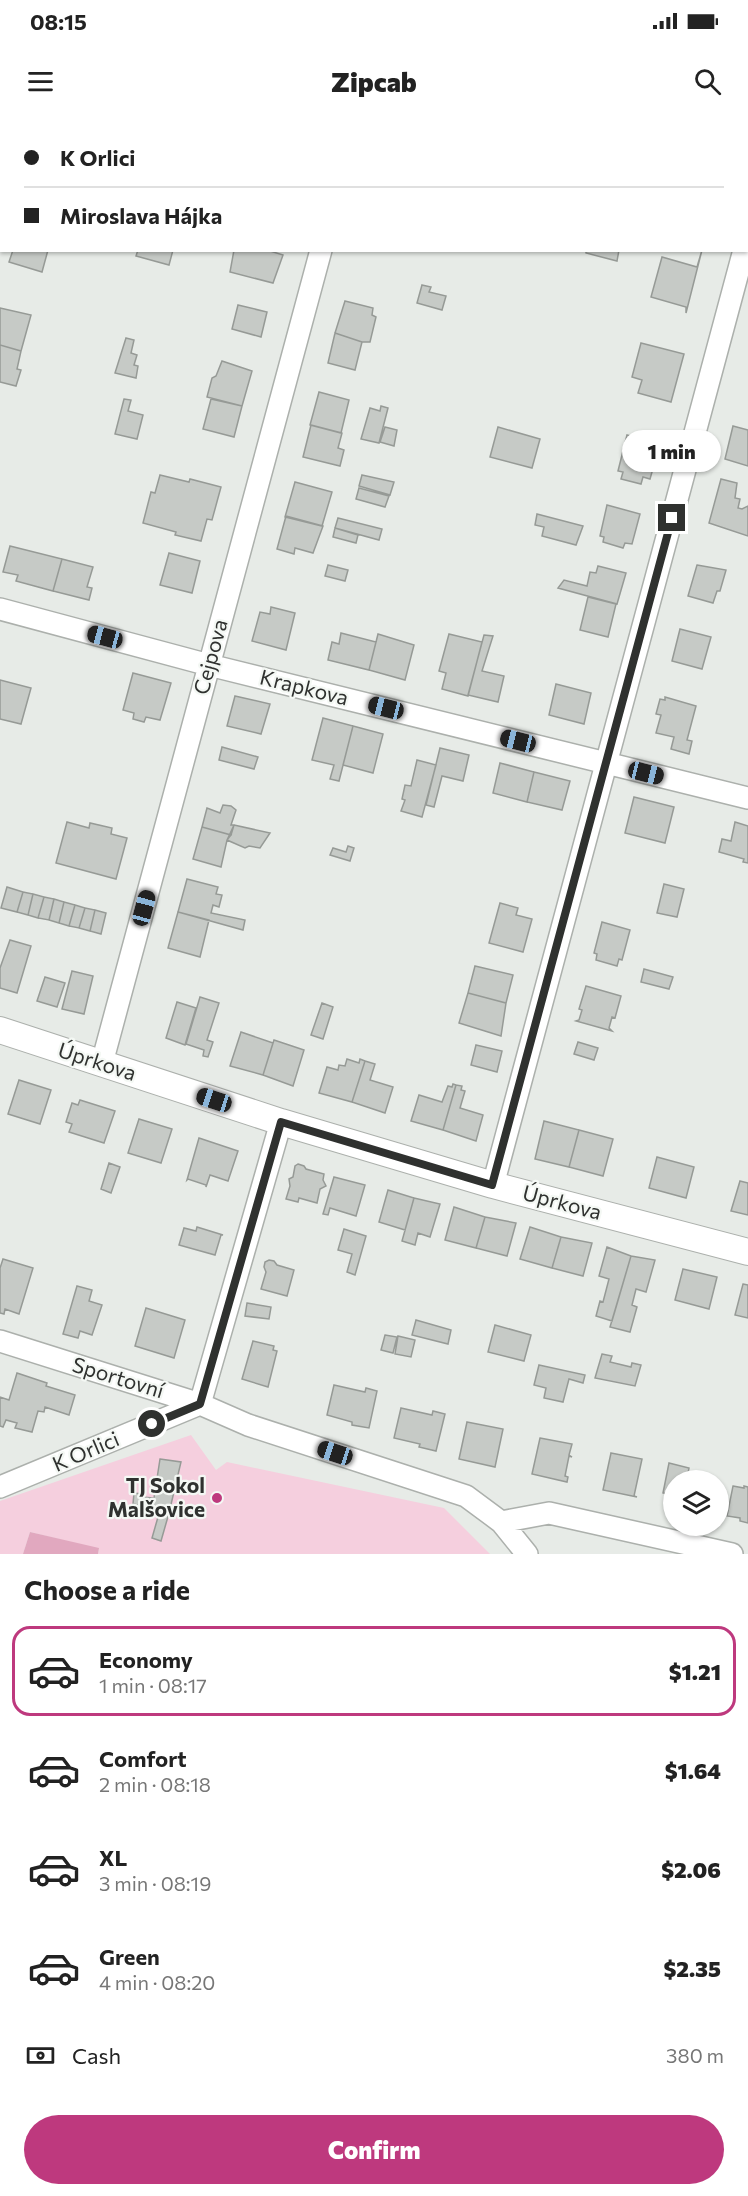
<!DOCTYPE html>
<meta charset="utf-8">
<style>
body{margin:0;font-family:Commissioner,sans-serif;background:#f2f2f2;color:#222;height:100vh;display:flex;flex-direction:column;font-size:22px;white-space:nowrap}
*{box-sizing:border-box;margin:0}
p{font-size:20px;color:#767676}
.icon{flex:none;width:33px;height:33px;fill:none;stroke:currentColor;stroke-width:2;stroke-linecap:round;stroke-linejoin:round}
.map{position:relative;height:1434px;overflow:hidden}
.panel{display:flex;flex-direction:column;background:#fff;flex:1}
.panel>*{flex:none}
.hud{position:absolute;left:0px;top:0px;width:748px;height:132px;box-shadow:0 2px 4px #0004;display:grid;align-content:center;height:132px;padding:0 24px;background:#fff}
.buttons{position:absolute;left:663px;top:1350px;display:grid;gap:12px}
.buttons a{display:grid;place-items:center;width:66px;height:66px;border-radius:50%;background:#fff;box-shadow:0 2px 4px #0004;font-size:30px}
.end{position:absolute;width:27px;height:27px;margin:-14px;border:8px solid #2f312f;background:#fff;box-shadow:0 0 0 3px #fff}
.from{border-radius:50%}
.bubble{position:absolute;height:42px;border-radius:21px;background:#fff;box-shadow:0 2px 4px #0004;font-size:20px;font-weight:800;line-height:42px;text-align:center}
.car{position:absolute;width:18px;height:36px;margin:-18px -9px;border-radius:8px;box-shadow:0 0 4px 2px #0007;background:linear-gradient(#222 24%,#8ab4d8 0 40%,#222 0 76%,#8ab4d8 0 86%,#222 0)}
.hud b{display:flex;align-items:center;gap:21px;height:57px;font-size:22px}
.hud b+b{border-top:2px solid #e0e0e0}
.hud i{width:15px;height:15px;background:#222}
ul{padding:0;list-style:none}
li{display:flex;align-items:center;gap:18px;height:90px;margin:0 12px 9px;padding:0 12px;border:3px solid transparent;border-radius:18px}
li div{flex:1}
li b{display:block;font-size:22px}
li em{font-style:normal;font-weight:800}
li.selected{border-color:#be397e}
li>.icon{width:54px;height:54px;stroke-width:1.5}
h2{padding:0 24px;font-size:27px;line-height:72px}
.pay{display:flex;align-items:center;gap:15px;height:66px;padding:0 24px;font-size:22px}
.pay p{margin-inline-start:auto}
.action{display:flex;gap:12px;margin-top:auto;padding:12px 24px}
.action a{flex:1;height:69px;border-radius:36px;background:#be397e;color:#fff;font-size:24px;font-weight:800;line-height:69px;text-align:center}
.status{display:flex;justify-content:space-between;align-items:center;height:42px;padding:0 30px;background:#fff;direction:ltr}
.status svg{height:16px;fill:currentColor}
header{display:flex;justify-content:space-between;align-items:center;height:78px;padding:0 24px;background:#fff;font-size:27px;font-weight:800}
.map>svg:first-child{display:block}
</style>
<div class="status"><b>08:15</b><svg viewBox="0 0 49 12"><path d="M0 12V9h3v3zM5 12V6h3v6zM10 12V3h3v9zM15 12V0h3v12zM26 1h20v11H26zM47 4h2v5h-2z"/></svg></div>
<header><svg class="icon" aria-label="menu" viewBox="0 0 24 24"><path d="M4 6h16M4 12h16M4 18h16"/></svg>Zipcab<svg class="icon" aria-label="search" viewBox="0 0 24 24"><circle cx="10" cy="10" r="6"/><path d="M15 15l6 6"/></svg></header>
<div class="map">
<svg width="748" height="1434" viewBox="0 0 748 1434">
<rect width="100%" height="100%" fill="#e7ebe7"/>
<path fill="#f5cfde" d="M191,1315L216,1350L227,1342L444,1388L490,1434H98L99,1429L30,1412L23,1434H0V1381Z"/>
<path fill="#e1a8bf" d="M30,1412L99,1428L98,1434H23Z"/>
<path fill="#c6cac6" stroke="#969a96" stroke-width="1.5" d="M13,130H48L42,152L9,142Z
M138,130H173L169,145L136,136Z
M234,130H267L283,135L273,163L230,152Z
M586,130H619L617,141L586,133Z
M702,130L686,193V187L651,177L662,137L697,147Z
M422,165L431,167L429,172L446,176L442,190L417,183Z
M345,181L373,188L372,195L376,197L370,222H362L335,213Z
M238,185L267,192L261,217L232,209Z
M0,188L31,195L21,231L0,225Z
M335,213L362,222L355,250L328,243Z
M126,218L134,220L131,233L137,235L134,245L138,246L136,258L115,253Z
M641,223L684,234L671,282L638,273L642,260L632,257Z
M0,225L21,231L17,249L21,250L16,266L0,262Z
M222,241L252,251L242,286L207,277L212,258L216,256Z
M319,272L349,280L341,313L310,305Z
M124,279L131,280L128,291L143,295L137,319L115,314Z
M211,279L242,286L234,317L203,309Z
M381,286L388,288L379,323L361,319L370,288L380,291Z
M311,305L342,313L338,328L344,330L340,346L303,337Z
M733,306L748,310V346L725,339Z
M385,307L397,310L394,326L380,322Z
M498,307L540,319L532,348L490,337Z
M627,315L660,324L650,359L643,357L641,364L621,359L623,352L618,351Z
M160,355L189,362L190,359L221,367L212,400L207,399L201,421L175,415L176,412L143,403L151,372L155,373Z
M362,355L394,362L390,375L359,366Z
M721,359L737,363L735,378L740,379L738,388L742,389L748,386V416L709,403Z
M295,362L332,372L322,406L285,397Z
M359,368L389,376L385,387L356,379Z
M607,385L640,394L632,424L625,423L623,428L603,422L604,417L600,416Z
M537,394L583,406L576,425L542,416L544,407L535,405Z
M286,396L323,406L313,433L295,428L294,434L277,429Z
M338,398L382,409L379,420L335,408Z
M335,408L358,415L356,423L333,417Z
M10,426L62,439L53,471L16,461L18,455L3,452Z
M169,433L200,441L192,473L160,465Z
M62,439L93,447L87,467L92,468L89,480L53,471Z
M328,445L348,450L345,461L325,456Z
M697,445L726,450L720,471H717L713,483L688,476Z
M598,446L626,453L617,484L558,468L564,460L587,466L590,452L596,453Z
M588,477L616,484L608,517L580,510Z
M271,487L295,493L286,530L252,521L260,492L270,494Z
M680,509L711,517L702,549L672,541Z
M341,513L376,522L369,550L328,540L332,522L339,524Z
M378,514L414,525L405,560L369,550Z
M449,514L482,522L468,576L442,569L446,553L439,551Z
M484,515L493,516L482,551L504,556L498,582L468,575Z
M133,553L171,563L160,600L146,597L144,602L133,599L134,593L123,590Z
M0,560L31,568L21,604L0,599Z
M556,564L591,573L584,604L549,595Z
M235,576L270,584L261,614L227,606Z
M665,577L696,586L687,620L692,621L689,634L671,629L674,617L656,613L661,595L656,594L660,579L665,580Z
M323,598L353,606L339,661L330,659L334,645L312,640Z
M353,606L383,614L373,653L343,645Z
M222,627L258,637L254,649L219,640Z
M440,628L469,635L463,661L442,656L434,687L426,685Z
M417,640L436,645L422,697L401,691L405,680L402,679L405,665L411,666Z
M500,643L534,652L527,682L493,673Z
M534,652L570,661L562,690L527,682Z
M634,677L674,687L665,723L625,713Z
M223,685L231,686L236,690L231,705H234L231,715L202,707L207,688L220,693Z
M67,702L89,708L90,703L112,708L111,714L127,718L116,759L56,743Z
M735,702L748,706V743L743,742L744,739L719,732L722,719L731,721Z
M234,705L270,713L260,728L249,726L245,728L227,720Z
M202,707L231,715L227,720L221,747L193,739Z
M348,726L354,728L350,741L330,735L333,728L346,732Z
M187,759L218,767L216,774L222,775L219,787L213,785L211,793L245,800L243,810L178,792Z
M664,764L684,769L677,797L657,793Z
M7,767L23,772L17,792L1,788Z
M23,772L33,774L28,795L17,792Z
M33,774L44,777L38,798L28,795Z
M44,777L54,779L49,800L38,798Z
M54,779L64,782L59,803L49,800Z
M64,782L75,785L69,806L59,803Z
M500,783L518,788L516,795L532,799L523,832L489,823Z
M75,785L85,788L79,808L69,806Z
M85,788L95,790L90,811L79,808Z
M95,790L106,793L101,814L90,811Z
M178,792L209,800L200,837L168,828Z
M602,802L630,810L622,840L619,839L617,846L596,840L597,834L594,833Z
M10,820L31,826L17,873L0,868V848Z
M475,846L513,855L506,883L468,873Z
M644,849L673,857L669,869L641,862Z
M72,851L93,856L84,894L62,889Z
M45,857L65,863L57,887L37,881Z
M586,866L621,876L615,898L612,897L609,908L612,911L576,901L579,900L582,890L579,889Z
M468,873L506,883L501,916L459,903Z
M200,877L219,883L207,920L213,922L208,937L203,936L204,930L186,924Z
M177,882L196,888L185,925L166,918Z
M322,883L333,887L323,919L311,915Z
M241,912L273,923L263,955L230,946Z
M274,920L304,930L293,966L263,955Z
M578,922L598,928L594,940L574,934Z
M476,925L502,931L497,952L471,945Z
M347,939L359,943L360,939L365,941L352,982L319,973L327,947L338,950L339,945L345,946Z
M365,941L375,944L370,960L393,967L385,993L352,982Z
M19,960L51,970L40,1004L8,994Z
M453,964L456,965L443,1010L411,1001L419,975L442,982L448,966L452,967Z
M456,965L462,966L461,970L465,971L460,988L483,995L476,1021L443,1010Z
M80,980L115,991L104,1023L69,1012L72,1004L66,1002L72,983L78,985Z
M139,999L172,1009L161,1043L128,1033Z
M544,1001L579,1010L569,1047L535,1039Z
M579,1010L613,1019L603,1056L569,1047Z
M199,1018L238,1031L228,1061L210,1055L206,1067V1065L188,1059L187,1060Z
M657,1037L694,1047L686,1078L649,1068Z
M109,1043L120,1047L111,1073L101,1069Z
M298,1044L304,1046L306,1049L324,1054L323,1060L326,1066L320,1069L317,1083L299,1078L298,1082L286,1079L290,1066L289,1059L293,1057L295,1046Z
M334,1057L365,1065L356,1096L330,1088L328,1095L323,1094Z
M740,1061L748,1063V1095L731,1091Z
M388,1070L414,1078L405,1110L379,1102Z
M414,1078L440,1084L430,1117L418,1113L415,1125L402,1121Z
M454,1087L485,1097L476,1128L445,1120Z
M485,1097L516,1103L507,1136L476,1128Z
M197,1107L223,1115H221L215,1135L179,1125L184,1108L196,1111Z
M530,1107L561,1117L552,1148L520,1139Z
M344,1109L366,1116L355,1155L347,1152L352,1134L338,1130Z
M561,1117L592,1123L583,1156L552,1148Z
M607,1127L631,1136L612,1201L596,1196L600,1181L603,1182L609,1159L599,1156Z
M631,1136L655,1140L646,1172L636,1169L632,1185L637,1187L630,1212L610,1207Z
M3,1139L33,1148L19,1194L5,1189L4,1194L0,1193V1148Z
M269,1140L274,1141L277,1145L294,1150L287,1176L261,1169L266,1152L264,1147L265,1142Z
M683,1149L717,1157L709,1189L675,1180Z
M743,1164L748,1165V1198L735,1195Z
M77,1166L92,1170L89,1181L102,1185L92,1215L80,1211L78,1218L63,1214Z
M247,1183L271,1187L269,1199L245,1196Z
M146,1188L185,1200L174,1238L135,1226Z
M416,1200L451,1210L448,1224L412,1215Z
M495,1205L531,1215L524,1241L488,1232Z
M385,1215L397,1217L393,1233L381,1230Z
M398,1216L415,1220L411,1237L395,1234Z
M253,1221L274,1226L273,1230L277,1231L268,1267L242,1259Z
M602,1234L612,1236L610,1242L631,1247L632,1243L641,1245L635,1266L595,1258Z
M539,1245L585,1255L583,1263L569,1259L563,1282L544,1278L546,1268L534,1265Z
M17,1253L47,1263L46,1266L75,1275L69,1295L45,1287L44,1292L38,1291L32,1312L15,1308L17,1303L6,1300L3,1307L0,1306V1277L9,1280Z
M334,1265L365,1272L366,1268L377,1271L369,1308L352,1305V1302L327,1295Z
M401,1288L432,1295L433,1291L445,1294L436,1331L419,1327L420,1324L394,1318Z
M467,1302L503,1309L495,1347L459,1339Z
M540,1318L572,1324L569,1335L572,1337L569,1336L565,1356L568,1357L567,1362L532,1354Z
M611,1333L642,1339L634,1376L637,1377L603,1370Z
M160,1339L181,1342L169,1393L133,1384L134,1373L142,1374L141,1377L154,1378Z
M669,1343L689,1348L688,1353L708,1358L707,1360H674V1375L663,1373Z
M733,1366L744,1368V1366L748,1367V1403L740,1401V1398L727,1396Z
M160,1390L169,1393L161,1421L152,1418Z"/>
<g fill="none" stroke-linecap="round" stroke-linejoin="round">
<defs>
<path id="minor" d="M439,0L445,2
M355,2L356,0
M0,13L2,7
M747,78H748
M0,489L209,545L748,678
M102,943L321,130
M493,1065L744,130
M0,1221L200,1284L248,1305L466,1376L501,1402L549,1393L732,1434
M200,1284L281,1002
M0,1367L200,1284
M501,1402L527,1434"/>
<path id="tertiary" d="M0,910L281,1002L493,1065L748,1132"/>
</defs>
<use href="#minor" stroke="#acb0ac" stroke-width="24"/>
<use href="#tertiary" stroke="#acb0ac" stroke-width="28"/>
<use href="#minor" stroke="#fff" stroke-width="21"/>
<use href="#tertiary" stroke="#fff" stroke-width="26"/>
</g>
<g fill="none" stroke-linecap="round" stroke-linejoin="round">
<path stroke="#2f312f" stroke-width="8" d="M152,1304L200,1284L281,1002L492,1065L672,398"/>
</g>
<circle fill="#be397e" stroke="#f4f8f4" stroke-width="2" cx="217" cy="1378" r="6"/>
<g text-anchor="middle" stroke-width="4.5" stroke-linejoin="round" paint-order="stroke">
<g font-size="21" fill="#2f312f" stroke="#f4f8f4">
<text transform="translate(211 537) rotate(-75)" y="7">Cejpova</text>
<text transform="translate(304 568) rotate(14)" y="7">Krapkova</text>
<text transform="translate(97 942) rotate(18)" y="7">Úprkova</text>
<text transform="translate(562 1083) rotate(15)" y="7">Úprkova</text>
<text transform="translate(118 1258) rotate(17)" y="7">Sportovní</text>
<text transform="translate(86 1332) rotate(-23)" y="7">K Orlici</text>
</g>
<g font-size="21" font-weight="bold" fill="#2f312f" stroke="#f4f8f4" text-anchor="end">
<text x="205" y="1373">TJ Sokol<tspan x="205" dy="24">Malšovice</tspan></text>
</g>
</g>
</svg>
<div class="buttons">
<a><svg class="icon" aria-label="layers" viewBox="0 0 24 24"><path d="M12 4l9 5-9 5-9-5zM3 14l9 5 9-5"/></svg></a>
</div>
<i class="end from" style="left:152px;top:1304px"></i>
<i class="end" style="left:672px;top:398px"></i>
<div class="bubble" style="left:622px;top:310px;width:99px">1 min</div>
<i class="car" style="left:105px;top:517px;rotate:285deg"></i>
<i class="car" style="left:386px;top:588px;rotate:284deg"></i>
<i class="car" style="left:518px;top:621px;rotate:284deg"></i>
<i class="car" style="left:646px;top:653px;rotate:104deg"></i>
<i class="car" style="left:144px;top:788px;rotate:15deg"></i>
<i class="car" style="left:214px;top:980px;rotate:288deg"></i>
<i class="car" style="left:335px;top:1333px;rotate:288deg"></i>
<div class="hud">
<b><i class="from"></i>K Orlici</b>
<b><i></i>Miroslava Hájka</b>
</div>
</div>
<section class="panel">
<h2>Choose a ride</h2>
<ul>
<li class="selected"><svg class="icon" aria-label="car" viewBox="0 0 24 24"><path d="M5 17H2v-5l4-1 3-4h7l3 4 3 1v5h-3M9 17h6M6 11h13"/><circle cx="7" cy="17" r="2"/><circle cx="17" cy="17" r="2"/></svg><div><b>Economy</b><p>1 min · 08:17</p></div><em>$1.21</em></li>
<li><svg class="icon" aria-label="car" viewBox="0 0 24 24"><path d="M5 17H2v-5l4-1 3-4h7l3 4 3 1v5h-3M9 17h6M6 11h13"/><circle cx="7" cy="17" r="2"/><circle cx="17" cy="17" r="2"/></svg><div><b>Comfort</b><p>2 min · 08:18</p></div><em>$1.64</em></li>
<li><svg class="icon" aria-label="car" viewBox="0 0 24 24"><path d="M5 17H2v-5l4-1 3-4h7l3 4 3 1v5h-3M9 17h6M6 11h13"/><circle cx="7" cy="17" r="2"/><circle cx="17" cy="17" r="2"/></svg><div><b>XL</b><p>3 min · 08:19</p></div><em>$2.06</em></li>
<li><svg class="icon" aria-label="car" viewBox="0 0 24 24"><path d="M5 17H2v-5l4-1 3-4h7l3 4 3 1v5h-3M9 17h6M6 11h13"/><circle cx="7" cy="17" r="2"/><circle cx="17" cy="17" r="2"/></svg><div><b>Green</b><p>4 min · 08:20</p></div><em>$2.35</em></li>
</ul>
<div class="pay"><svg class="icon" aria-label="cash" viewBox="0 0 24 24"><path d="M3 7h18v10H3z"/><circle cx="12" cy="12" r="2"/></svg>Cash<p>380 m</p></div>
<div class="action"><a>Confirm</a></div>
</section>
